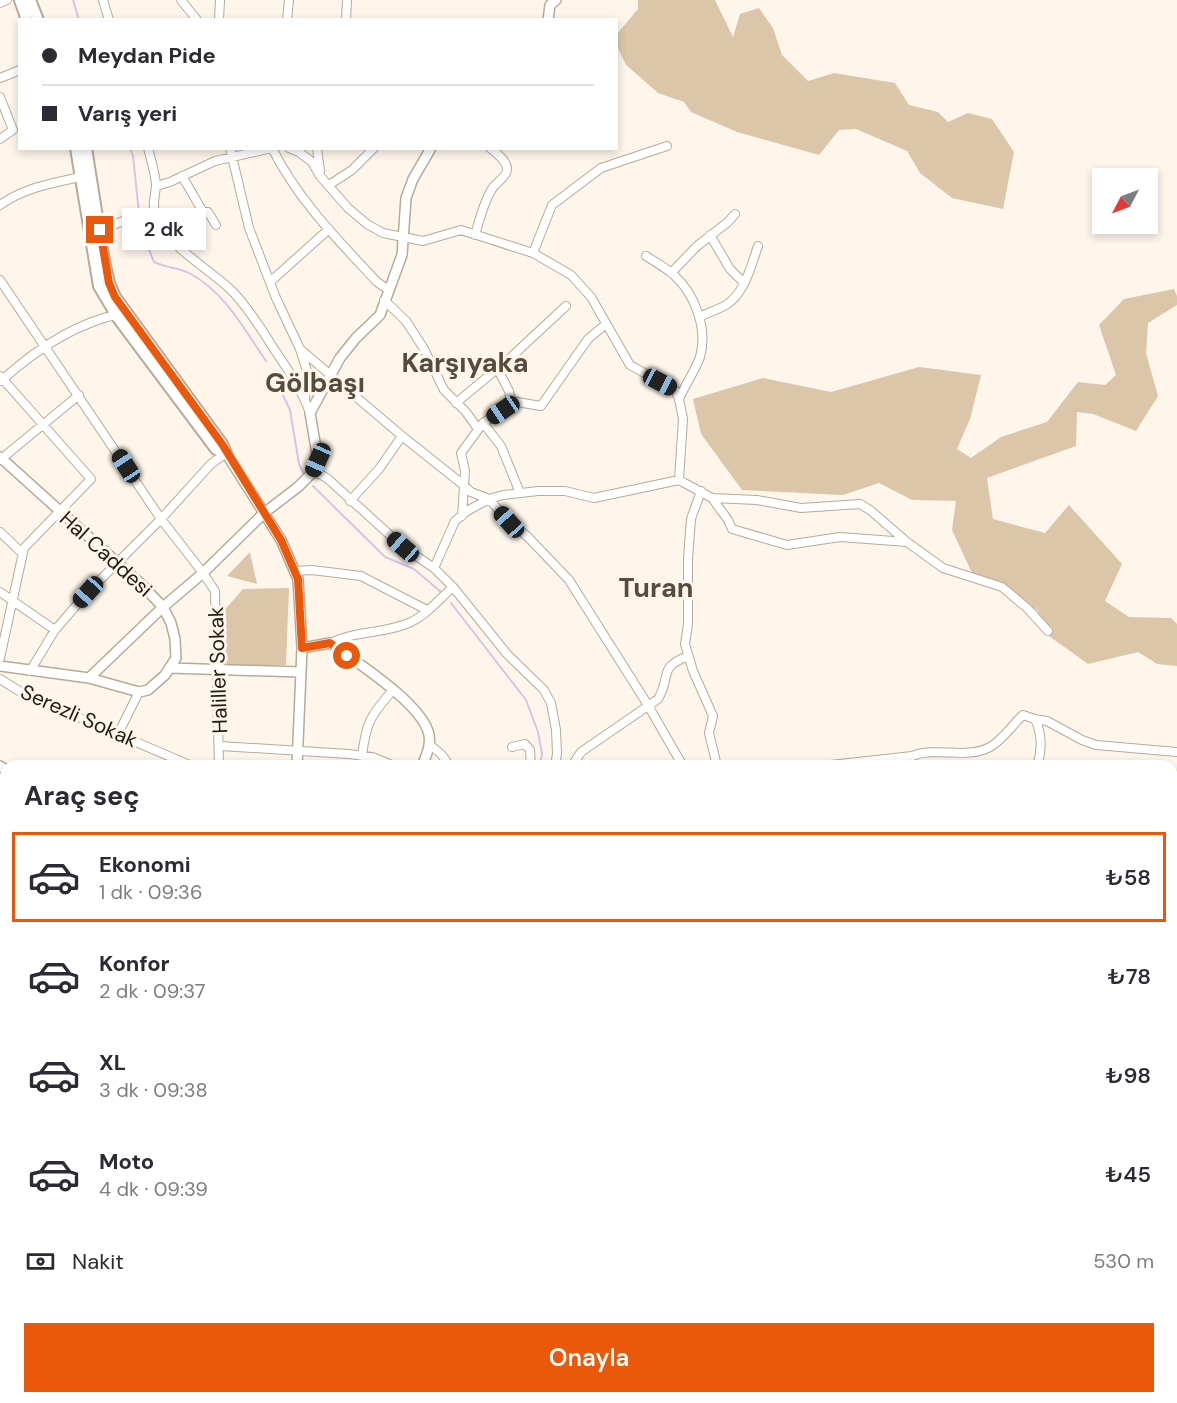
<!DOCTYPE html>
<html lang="tr">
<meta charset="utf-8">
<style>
body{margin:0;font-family:"DM Sans",sans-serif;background:#f2f2f3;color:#2b2b33;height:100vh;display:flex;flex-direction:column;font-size:22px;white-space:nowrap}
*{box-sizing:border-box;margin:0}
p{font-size:20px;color:#7c7c81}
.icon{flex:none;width:33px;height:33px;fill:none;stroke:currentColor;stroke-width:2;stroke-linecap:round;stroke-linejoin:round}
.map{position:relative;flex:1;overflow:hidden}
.sheet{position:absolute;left:0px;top:760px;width:1178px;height:644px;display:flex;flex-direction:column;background:#fff;border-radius:18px 18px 0 0;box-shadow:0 3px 9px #0003}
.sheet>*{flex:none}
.guide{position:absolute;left:18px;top:18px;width:600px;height:132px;border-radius:0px;box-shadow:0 3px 9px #0003;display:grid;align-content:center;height:132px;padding:0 24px;background:#fff}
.needle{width:39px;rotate:229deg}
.controls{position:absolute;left:1092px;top:168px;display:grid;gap:12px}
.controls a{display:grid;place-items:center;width:66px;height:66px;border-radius:0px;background:#fff;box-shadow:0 3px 9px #0003;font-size:30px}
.end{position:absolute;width:27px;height:27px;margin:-14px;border:8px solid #ea580c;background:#fff;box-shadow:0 0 0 3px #fff}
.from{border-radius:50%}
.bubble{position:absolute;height:42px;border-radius:0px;background:#fff;box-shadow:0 3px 9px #0003;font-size:20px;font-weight:600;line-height:42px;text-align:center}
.car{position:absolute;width:18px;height:36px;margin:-18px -9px;border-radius:8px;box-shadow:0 0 4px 2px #0007;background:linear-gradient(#222 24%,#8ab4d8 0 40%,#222 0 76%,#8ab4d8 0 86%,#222 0)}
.guide b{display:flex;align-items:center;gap:21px;height:57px;font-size:22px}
.guide b+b{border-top:2px solid #e1e1e2}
.guide i{width:15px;height:15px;background:#2b2b33}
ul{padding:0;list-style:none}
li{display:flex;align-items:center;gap:18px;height:90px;margin:0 12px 9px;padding:0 12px;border:3px solid transparent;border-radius:0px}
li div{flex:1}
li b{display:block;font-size:22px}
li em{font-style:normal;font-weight:600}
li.selected{border-color:#ea580c}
li>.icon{width:54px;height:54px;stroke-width:1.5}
h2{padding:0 24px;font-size:27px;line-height:72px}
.pay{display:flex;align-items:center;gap:15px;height:66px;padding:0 24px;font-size:22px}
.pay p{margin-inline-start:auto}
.primary-button{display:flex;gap:12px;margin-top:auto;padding:12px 24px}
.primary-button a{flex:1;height:69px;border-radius:0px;background:#ea580c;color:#fff;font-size:24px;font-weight:600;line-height:69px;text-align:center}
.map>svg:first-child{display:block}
</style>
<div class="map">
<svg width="1177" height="1403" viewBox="0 0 1177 1403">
<rect width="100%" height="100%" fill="#fef6eb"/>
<path fill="#dbc6aa" d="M638,0H715L733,37L740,14L759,8L773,28L782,55L808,81L834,73L895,83L909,105L938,112L948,122L968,113L992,119L1014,152L1003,209L952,198L920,173L907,151L856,129L839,130L819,155L737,132L691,112L684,102L658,93L626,65L617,46V34L638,9Z
M1174,289L1177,296V305L1148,323L1146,353L1158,396L1136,431L1093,414L1077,412L1076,446L987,478L993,519L1045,533L1069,505L1122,564L1105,601L1129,617L1171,618L1177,624V666L1157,664L1138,652L1088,664L1049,636L1037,610L972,573L952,530L956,501L912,500L879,483L843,495L742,490L701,434L693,399L763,378L831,392L919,367L981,375L970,419L957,449L971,458L1001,437L1047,422L1078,382L1105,385L1116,375L1099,325L1124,299Z
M250,552L257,584L227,576Z
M289,588L286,665L222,666L221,614L243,589Z"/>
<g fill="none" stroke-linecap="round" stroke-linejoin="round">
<path stroke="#d5c4e2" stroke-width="2" d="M73,0L79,20
M130,148L133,156L139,213
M140,227L154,262C166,268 180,268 189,273C225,292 244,329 266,361
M272,372L290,410L299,464L304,475
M313,486L385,557L414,569L441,592
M451,603L526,700L538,732L542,754L540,766"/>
<defs>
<path id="minor" d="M103,0L109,20
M181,0L197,20
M0,3L7,0
M219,20L220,0
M287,20L289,0
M346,20L347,0
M0,78L20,70
M0,97L13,130L0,139
M148,148C151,160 155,172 156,184C156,195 151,205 156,216C169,249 211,269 234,293C250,310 262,330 274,349C288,370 302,390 310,413
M230,148L249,228L276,298L300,349L308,374L305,400
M272,148C298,200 338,240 377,282L389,290
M289,148L299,152L312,162L320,176L348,208L367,224L383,233L423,241L461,230L533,253L571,275L591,297L630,365L675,390L679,399L683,419L679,480
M317,148L320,171
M182,176L203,212H208L216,225
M329,185L352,170L374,148
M156,186L170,182L215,161L272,148
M0,205C24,188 52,183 80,177
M100,230L126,220L145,218L155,215
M475,235C480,219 483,203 492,189C495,183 506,178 507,170C508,161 496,153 490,148
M710,235L730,269L744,283
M533,253L552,205L601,168L667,146
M646,256C655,262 666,268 674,275C695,294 708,329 700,357C695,371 685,385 679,399
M671,273L697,246L728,222L735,214
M0,280L161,519L203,573L215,591L219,766
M270,282L329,229
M384,300L406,321L424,349L444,390L466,412L478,429
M699,317C708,313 717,310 726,305C745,293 751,266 758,246
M300,349L402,436L461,483L471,492L489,499L509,522L527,536L569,580L646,702L683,766
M0,376L91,479L24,548L0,658
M1,381C34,351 75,323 120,314
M511,401L541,406L588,339L606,324
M456,403L510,358L566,306
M483,423L501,446L520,493
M0,460L79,395
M312,473L320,474L328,479L403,547L434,568L453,587L507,654L544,690L551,703L556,730L557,754L555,766
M701,491L691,519L688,558V624L685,644L693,671L713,716L709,733L717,766
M712,498L728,520L732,529L787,545L840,537L907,542
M350,501L379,469L402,436
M462,516L465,471L461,453L483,423L503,410L511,401L509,391L497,368
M0,532L22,553
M434,568L455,521L467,511L489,499L503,495L538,491H565L594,498L679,480L712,498L757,500L801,508L860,504L870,510L907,542L943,568L1002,587L1027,608L1048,631
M294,571L312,570L361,576L427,610
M0,592L55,630
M330,643C354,631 381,634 406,624C424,618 439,599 453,587
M30,671L55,630L88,592L161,519L211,464L226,453
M0,679L24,694L192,766
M1035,719L1047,721L1082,740L1096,745L1177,752
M118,734L139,692
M430,745L441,754L450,766
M220,746L349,754L372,757L394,766
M512,747L525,744L530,750L531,766
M362,756C366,722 371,715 393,690
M572,766L581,752L658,699C672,676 657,668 688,656
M822,766L912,756C937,746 966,760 990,747C1003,740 1012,725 1023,715L1035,719C1042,734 1042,751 1037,766
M0,844L6,846
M0,915L6,918
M0,981L6,973
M0,1312L6,1310
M198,1398L200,1403
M371,1398L373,1403
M432,1398L433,1403
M471,1398L473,1403
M503,1398L505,1403
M633,1398L634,1403
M912,1398L916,1403
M34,1403L39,1398
M82,1403L89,1398
M233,1403L238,1398
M309,1403L317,1398
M556,1403V1398
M856,1403L865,1398"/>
<path id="tertiary" d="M548,20L550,5L556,0
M226,453L281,540L298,579L302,648L297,766
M0,457L141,584L163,607L171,623L175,639L176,658L165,675L148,690L139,692L89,678L0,666
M302,648L330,643C355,661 424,705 429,735C431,746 426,756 422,766
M170,668L300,672
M89,678L163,607L203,573L264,513L298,487L312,473L318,460L310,413L340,358L356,338L380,315L402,255L406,198L413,179L431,148
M0,766L6,770
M805,1398L807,1403"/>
<path id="secondary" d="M20,0L27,20
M30,0L38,20
M76,148L99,286L118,318L216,449L226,453
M86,148L104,261L109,283L115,297L222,444L226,453"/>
</defs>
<use href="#minor" stroke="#b7aa98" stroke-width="10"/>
<use href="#tertiary" stroke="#b7aa98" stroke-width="12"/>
<use href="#secondary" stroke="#b7aa98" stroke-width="14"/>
<use href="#minor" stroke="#fff" stroke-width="8"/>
<use href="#tertiary" stroke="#fff" stroke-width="9"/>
<use href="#secondary" stroke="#fff" stroke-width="10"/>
</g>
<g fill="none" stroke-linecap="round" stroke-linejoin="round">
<path stroke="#ea580c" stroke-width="8" d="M100,230L109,283L115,297L222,444L281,540L298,579L302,648L330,643L347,656"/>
</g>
<g text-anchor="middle" stroke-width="6" stroke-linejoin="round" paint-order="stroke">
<g font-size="21" fill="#201b15" stroke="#fef6eb">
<text transform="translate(106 554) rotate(42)" y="7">Hal Caddesi</text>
<text transform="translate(218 670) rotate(-92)" y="7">Haliller Sokak</text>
<text transform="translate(79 716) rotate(24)" y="7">Serezli Sokak</text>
</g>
<g font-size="27" font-weight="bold" fill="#574c3c" stroke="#fef6eb">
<text x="465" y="372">Karşıyaka</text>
<text x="315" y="392">Gölbaşı</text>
<text x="656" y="597">Turan</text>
</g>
</g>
</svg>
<div class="controls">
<a><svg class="needle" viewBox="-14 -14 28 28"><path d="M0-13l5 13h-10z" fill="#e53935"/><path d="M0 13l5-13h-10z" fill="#7c7c81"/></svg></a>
</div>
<i class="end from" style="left:347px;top:656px"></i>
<i class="end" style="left:100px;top:230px"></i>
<div class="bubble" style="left:122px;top:208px;width:84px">2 dk</div>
<i class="car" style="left:660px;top:382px;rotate:118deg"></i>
<i class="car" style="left:503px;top:410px;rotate:236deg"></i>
<i class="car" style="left:318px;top:460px;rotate:204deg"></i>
<i class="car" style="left:126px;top:466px;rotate:327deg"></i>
<i class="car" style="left:509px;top:522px;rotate:318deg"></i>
<i class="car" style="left:403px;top:547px;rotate:311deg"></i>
<i class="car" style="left:88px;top:592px;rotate:222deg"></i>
<div class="guide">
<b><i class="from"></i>Meydan Pide</b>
<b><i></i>Varış yeri</b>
</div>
<section class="sheet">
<h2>Araç seç</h2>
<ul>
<li class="selected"><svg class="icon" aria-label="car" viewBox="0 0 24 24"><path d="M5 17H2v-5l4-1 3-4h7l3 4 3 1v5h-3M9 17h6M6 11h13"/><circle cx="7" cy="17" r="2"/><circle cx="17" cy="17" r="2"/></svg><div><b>Ekonomi</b><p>1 dk · 09:36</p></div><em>₺58</em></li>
<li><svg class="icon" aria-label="car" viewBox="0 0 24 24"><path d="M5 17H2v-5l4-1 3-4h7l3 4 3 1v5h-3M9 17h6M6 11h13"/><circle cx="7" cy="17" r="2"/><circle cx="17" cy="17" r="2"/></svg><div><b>Konfor</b><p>2 dk · 09:37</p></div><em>₺78</em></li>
<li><svg class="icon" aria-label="car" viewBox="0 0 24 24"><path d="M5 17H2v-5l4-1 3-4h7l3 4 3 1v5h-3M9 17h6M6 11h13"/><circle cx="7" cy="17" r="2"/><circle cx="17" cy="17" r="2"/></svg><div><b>XL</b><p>3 dk · 09:38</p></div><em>₺98</em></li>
<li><svg class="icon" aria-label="car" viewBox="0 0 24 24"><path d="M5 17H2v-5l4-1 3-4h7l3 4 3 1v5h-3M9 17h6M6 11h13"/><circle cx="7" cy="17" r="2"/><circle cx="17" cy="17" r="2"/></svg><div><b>Moto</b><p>4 dk · 09:39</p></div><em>₺45</em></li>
</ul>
<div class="pay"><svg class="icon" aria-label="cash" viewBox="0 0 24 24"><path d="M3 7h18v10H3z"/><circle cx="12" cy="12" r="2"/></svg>Nakit<p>530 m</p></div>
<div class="primary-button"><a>Onayla</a></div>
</section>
</div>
